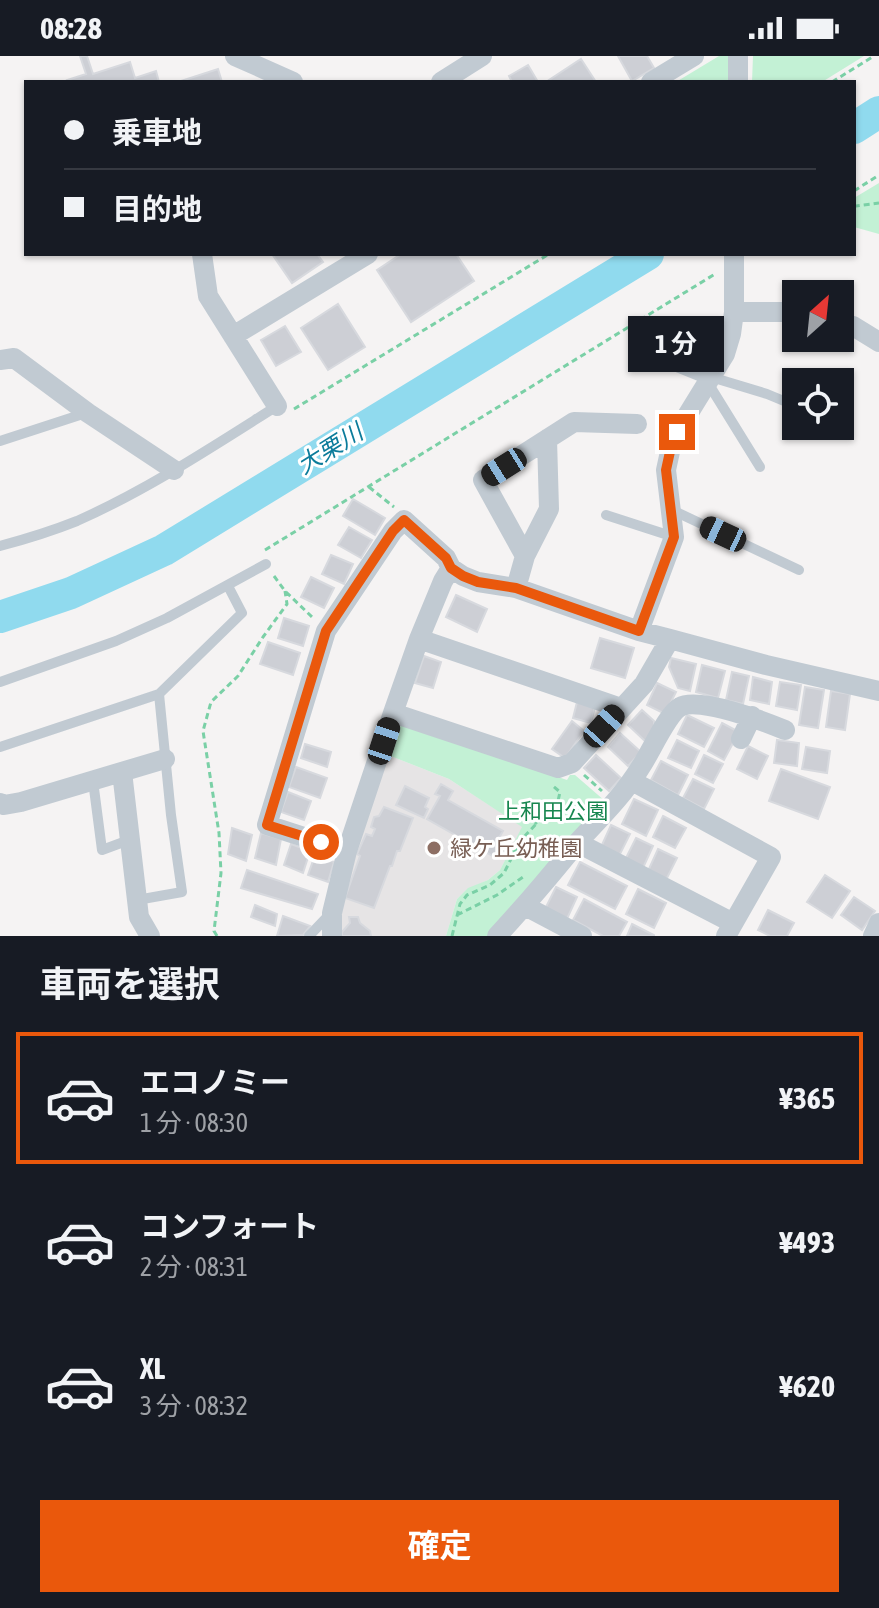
<!DOCTYPE html>
<html lang="ja">
<meta charset="utf-8">
<style>
body{margin:0;font-family:"Asap Condensed","Noto Sans JP",sans-serif;background:#20242c;color:#f1f3f6;height:100vh;display:flex;flex-direction:column;font-size:30px;white-space:nowrap}
*{box-sizing:border-box;margin:0}
p{font-size:26px;color:#9ea1a6}
.icon{flex:none;width:44px;height:44px;fill:none;stroke:currentColor;stroke-width:2;stroke-linecap:round;stroke-linejoin:round}
.map{position:relative;height:880px;overflow:hidden}
.sheet{display:flex;flex-direction:column;background:#171b24;flex:1}
.sheet>*{flex:none}
.guide{position:absolute;left:24px;top:24px;width:832px;height:176px;border-radius:0px;box-shadow:0 2px 6px #0004;display:grid;align-content:center;height:176px;padding:0 40px;background:#171b24}
.needle{width:52px;rotate:27deg}
.buttons{position:absolute;left:782px;top:224px;display:grid;gap:16px}
.buttons a{display:grid;place-items:center;width:72px;height:72px;border-radius:0px;background:#171b24;box-shadow:0 2px 6px #0004;font-size:40px}
.end{position:absolute;width:36px;height:36px;margin:-18px;border:10px solid #ea580c;background:#fff;box-shadow:0 0 0 4px #fff}
.from{border-radius:50%}
.bubble{position:absolute;height:56px;border-radius:0px;background:#171b24;box-shadow:0 2px 6px #0004;font-size:26px;font-weight:700;line-height:56px;text-align:center}
.car{position:absolute;width:24px;height:48px;margin:-24px -12px;border-radius:10px;box-shadow:0 0 6px 2px #0007;background:linear-gradient(#222 24%,#8ab4d8 0 40%,#222 0 76%,#8ab4d8 0 86%,#222 0)}
.guide b{display:flex;align-items:center;gap:28px;height:76px;font-size:30px}
.guide b+b{border-top:2px solid #363941}
.guide i{width:20px;height:20px;background:#f1f3f6}
ul{padding:0;list-style:none}
li{display:flex;align-items:center;gap:24px;height:132px;margin:0 16px 12px;padding:0 24px;border:4px solid transparent;border-radius:0px}
li div{flex:1}
li b{display:block;font-size:30px}
li em{font-style:normal;font-weight:700}
li.active{border-color:#ea580c}
li>.icon{width:72px;height:72px;stroke-width:1.5}
h2{padding:0 40px;font-size:36px;line-height:96px}
.action{display:flex;gap:16px;margin-top:auto;padding:16px 40px}
.action a{flex:1;height:92px;border-radius:0px;background:#ea580c;color:#fff;font-size:32px;font-weight:700;line-height:92px;text-align:center}
.status{display:flex;justify-content:space-between;align-items:center;height:56px;padding:0 40px;background:#171b24;direction:ltr}
.status svg{height:22px;fill:currentColor}
.map>svg:first-child{display:block}
</style>
<div class="status"><b>08:28</b><svg viewBox="0 0 49 12"><path d="M0 12V9h3v3zM5 12V6h3v6zM10 12V3h3v9zM15 12V0h3v12zM26 1h20v11H26zM47 4h2v5h-2z"/></svg></div>
<div class="map">
<svg width="879" height="880" viewBox="0 0 879 880">
<rect width="100%" height="100%" fill="#f5f3f3"/>
<path fill="#e6e4e5" d="M388,699L449,723L523,771L500,814L488,824L468,833L457,843L446,880H339L341,839Z"/>
<path fill="#c3f1d5" d="M719,0H731V26H676Z
M753,0H864L822,26H752Z
M879,127V178L854,171V142Z
M404,669L567,724L570,719H575L605,745L488,880H446L457,843L468,832L488,824L500,814L522,771L449,723L388,699L396,672Z"/>
<g fill="none" stroke-linecap="round" stroke-linejoin="round">
<path stroke="#90daee" stroke-width="32" d="M854,72L879,56
M0,561L71,537L164,494L648,198"/>
</g>
<path fill="#cdcfd5" stroke="#d7d9de" stroke-width="2" d="M80,0H87L93,18L130,6L135,22L156,15L159,26H68L67,24L86,18Z
M618,0H647L654,12L632,25Z
M581,3L596,26H546Z
M528,9L538,26H512L509,20Z
M218,13L222,26H178Z
M272,198H317L323,206L292,227Z
M401,198H456L474,225L411,266L377,214Z
M338,248L365,291L328,314L301,272Z
M285,270L301,296L276,310L261,284Z
M353,443L385,462L375,479L343,460Z
M349,471L372,484L361,502L338,489Z
M331,499L353,508L344,528L322,518Z
M311,521L334,532L324,552L301,541Z
M456,539L487,553L477,576L446,561Z
M284,562L309,570L303,590L278,582Z
M600,582L634,592L625,622L591,612Z
M268,586L300,597L293,619L260,608Z
M424,600L441,606L433,632L415,627Z
M671,602L696,608L690,635L678,632L669,611Z
M702,609L725,615L718,642L696,636Z
M732,616L749,620L743,648L726,644Z
M753,621L772,626L769,648L750,644Z
M780,626L801,629L797,654L776,650Z
M657,627L676,636L665,658L647,649Z
M805,631L824,634L818,672L799,669Z
M831,635L850,638L845,674L826,671Z
M577,646L595,651L591,667L573,662Z
M642,654L654,665V677L646,686L628,669Z
M687,659L714,672L704,691L678,678Z
M572,665L584,675L565,702L552,693Z
M722,667L739,676L724,704L708,695Z
M620,677L641,696L628,710L608,691Z
M677,684L699,695L691,712L668,702Z
M777,684L799,687L797,710L774,707Z
M305,688L331,696L327,711L301,702Z
M748,690L768,700L757,723L737,713Z
M806,691L830,695L827,717L802,713Z
M596,699L621,722L609,735L584,712Z
M704,699L723,708L713,727L695,718Z
M661,705L688,719L678,739L651,724Z
M296,711L327,722L320,742L289,731Z
M781,713L830,731L818,763L769,745Z
M693,723L714,733L704,753L683,742Z
M441,728L453,735L448,744L503,775L499,782L506,786L496,802L427,763L440,740L435,738Z
M405,730L429,742L425,751L428,753L424,762L396,749Z
M288,736L311,745L304,764L281,756Z
M634,743L658,754L646,780L622,768Z
M384,751L413,762L400,795H397L392,810H390L374,852L345,842L360,800L357,798L366,778L372,780L375,773L371,771L374,761L379,760Z
M663,760L686,772L675,792L653,781Z
M611,769L630,778L619,800L601,791Z
M232,772L252,779L246,805L228,798Z
M261,777L281,783L276,809L255,802Z
M636,782L653,790L643,812L625,804Z
M291,788L310,795L303,817L284,809Z
M658,793L677,802L666,824L648,815Z
M315,799L334,806L328,826L308,819Z
M580,806L627,830L615,853L568,829Z
M247,814L318,838L312,853L241,832Z
M825,819L850,835L832,862L807,846Z
M556,831L577,841L566,865L544,855Z
M638,833L666,847L654,872L626,858Z
M854,841L875,855L862,874L841,859Z
M584,843L627,866L619,880H603L573,864Z
M255,849L277,858L275,870L251,861Z
M768,854L794,867L787,880H770L758,874Z
M283,860L310,870L303,879L277,880Z
M349,861H358L360,867L370,875L371,880H342V876L350,867Z
M632,868L654,879V880H627Z"/>
<g fill="none" stroke-linecap="round" stroke-linejoin="round">
<path stroke="#7ad0a6" stroke-width="3" stroke-dasharray="6 4" stroke-linecap="butt" d="M832,26L874,0
M854,135L879,119
M854,149L856,150L879,147
M294,353L549,198
M369,431L394,451
M265,494L715,218
M274,520L285,535L312,561
M584,719L602,735
M527,759L537,768
M457,859L497,839L523,821
M217,880L214,875L221,817L219,777L203,675L211,646L238,620L263,581L287,548L285,535
M452,880L460,848L467,839L490,829L504,817L520,785L558,745L560,736L553,730"/>
<path stroke="#c1cad2" stroke-width="10" d="M662,305L709,324
M711,321L767,338L796,350
M708,327L760,411
M0,385L86,357
M672,454L799,514
M606,459L674,481
M0,490C26,483 52,475 77,465C147,434 212,391 277,350
M0,626L116,585L167,562L266,508
M0,691L159,638L242,557L228,530
M93,725L102,794L129,784
M137,844L182,836L171,759L159,638
M309,880L330,858"/>
<path stroke="#c1cad2" stroke-width="20" d="M235,0L293,26
M441,26L482,0
M651,26L694,0
M738,26V0
M202,198L208,240L277,350
M734,256H796
M840,267L853,270L879,286
M233,280L368,198
M0,304L14,302L88,357L174,414
M525,500L483,424L574,366L637,368
M516,532L525,500L549,453L547,383
M639,575L674,481L666,414L671,391L677,376L725,298L731,278L734,256V198
M419,583L621,652
M393,657L558,712L572,707L644,628L670,583
M741,683L752,660
M122,716L139,861L150,880
M632,725L771,801L726,880
M0,747L4,749L21,746L165,703
M578,787L733,867
M347,795L267,769L326,575L393,475L404,464L446,502L451,512L463,520L478,526L516,532L639,575L670,583L766,609L879,635
M525,850L582,880
M332,880V857L347,795L393,657L419,583L443,525L451,512
M497,880C525,850 551,819 577,787C599,763 623,740 640,712C650,698 667,658 680,651C698,640 766,666 785,674
M873,880L879,867"/>
</g>
<g fill="none" stroke-linecap="round" stroke-linejoin="round">
<path stroke="#ea580c" stroke-width="10" d="M321,786L267,769L326,575L393,475L404,464L446,502L451,512L463,520L478,526L516,532L639,575L674,481L666,414L671,391L677,376"/>
</g>
<circle fill="#8d6e63" stroke="#fff" stroke-width="3" cx="434" cy="792" r="8"/>
<g text-anchor="middle" stroke-width="6" stroke-linejoin="round" paint-order="stroke">
<g font-size="22" fill="#17864f" stroke="#fff">
<text x="553" y="763">上和田公園</text>
</g>
<g font-size="22" fill="#785e54" stroke="#fff" text-anchor="start">
<text x="450" y="800">緑ケ丘幼稚園</text>
</g>
<g font-size="24" font-style="italic" fill="#0c7c9b" stroke="#fff">
<text transform="translate(330 393) rotate(-32)" y="8">大栗川</text>
</g>
</g>
</svg>
<div class="buttons">
<a><svg class="needle" viewBox="-14 -14 28 28"><path d="M0-13l5 13h-10z" fill="#e53935"/><path d="M0 13l5-13h-10z" fill="#9ea1a6"/></svg></a>
<a><svg class="icon" aria-label="locate" viewBox="0 0 24 24"><circle cx="12" cy="12" r="6"/><path d="M12 2v4M12 18v4M2 12h4M18 12h4"/></svg></a>
</div>
<i class="end from" style="left:321px;top:786px"></i>
<i class="end" style="left:677px;top:376px"></i>
<div class="bubble" style="left:628px;top:260px;width:96px">1 分</div>
<i class="car" style="left:504px;top:411px;rotate:238deg"></i>
<i class="car" style="left:723px;top:478px;rotate:295deg"></i>
<i class="car" style="left:604px;top:670px;rotate:42deg"></i>
<i class="car" style="left:384px;top:685px;rotate:18deg"></i>
<div class="guide">
<b><i class="from"></i>乗車地</b>
<b><i></i>目的地</b>
</div>
</div>
<section class="sheet">
<h2>車両を選択</h2>
<ul>
<li class="active"><svg class="icon" aria-label="car" viewBox="0 0 24 24"><path d="M5 17H2v-5l4-1 3-4h7l3 4 3 1v5h-3M9 17h6M6 11h13"/><circle cx="7" cy="17" r="2"/><circle cx="17" cy="17" r="2"/></svg><div><b>エコノミー</b><p>1 分 · 08:30</p></div><em>¥365</em></li>
<li><svg class="icon" aria-label="car" viewBox="0 0 24 24"><path d="M5 17H2v-5l4-1 3-4h7l3 4 3 1v5h-3M9 17h6M6 11h13"/><circle cx="7" cy="17" r="2"/><circle cx="17" cy="17" r="2"/></svg><div><b>コンフォート</b><p>2 分 · 08:31</p></div><em>¥493</em></li>
<li><svg class="icon" aria-label="car" viewBox="0 0 24 24"><path d="M5 17H2v-5l4-1 3-4h7l3 4 3 1v5h-3M9 17h6M6 11h13"/><circle cx="7" cy="17" r="2"/><circle cx="17" cy="17" r="2"/></svg><div><b>XL</b><p>3 分 · 08:32</p></div><em>¥620</em></li>
</ul>
<div class="action"><a>確定</a></div>
</section>
